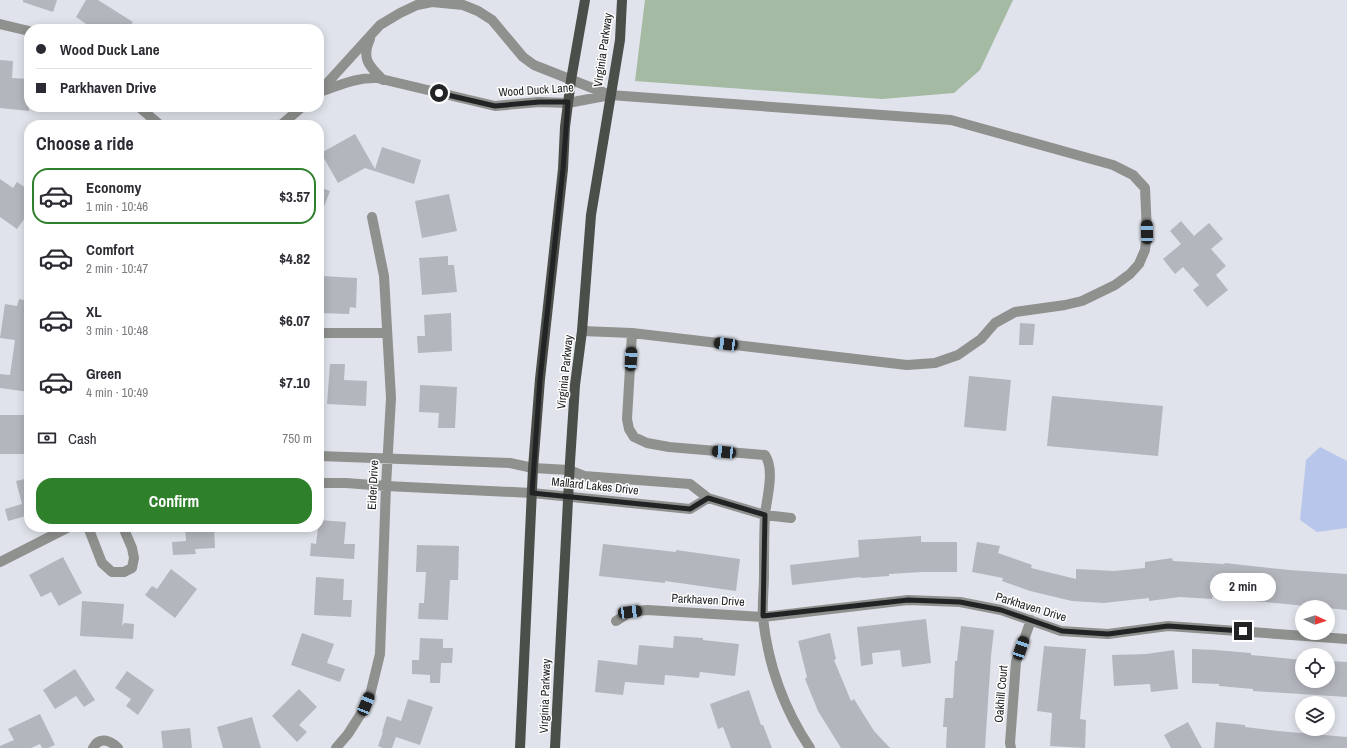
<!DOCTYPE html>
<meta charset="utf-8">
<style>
body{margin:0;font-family:"Archivo Narrow",sans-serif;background:#f7f7f7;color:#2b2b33;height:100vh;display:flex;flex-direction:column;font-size:15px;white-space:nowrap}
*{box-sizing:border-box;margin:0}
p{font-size:13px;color:#7c7c81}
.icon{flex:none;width:22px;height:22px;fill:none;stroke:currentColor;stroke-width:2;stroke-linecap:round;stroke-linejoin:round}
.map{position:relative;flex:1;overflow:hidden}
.sheet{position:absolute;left:24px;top:120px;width:300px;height:412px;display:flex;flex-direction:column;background:#fff;border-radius:16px;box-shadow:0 2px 10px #0003}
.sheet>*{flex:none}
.top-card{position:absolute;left:24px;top:24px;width:300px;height:88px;border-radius:16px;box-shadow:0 2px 10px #0003;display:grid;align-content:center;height:88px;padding:0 12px;background:#fff}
.needle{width:26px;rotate:93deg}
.tools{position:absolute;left:1295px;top:600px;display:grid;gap:8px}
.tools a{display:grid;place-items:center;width:40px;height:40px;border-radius:50%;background:#fff;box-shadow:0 2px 10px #0003;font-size:20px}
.end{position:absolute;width:18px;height:18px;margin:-9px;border:5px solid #222325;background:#fff;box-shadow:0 0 0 2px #fff}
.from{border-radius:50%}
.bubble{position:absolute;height:28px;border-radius:14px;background:#fff;box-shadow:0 2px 10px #0003;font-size:13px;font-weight:700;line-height:28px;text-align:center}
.car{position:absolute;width:12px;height:24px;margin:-12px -6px;border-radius:5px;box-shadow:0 0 3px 1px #0007;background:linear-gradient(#222 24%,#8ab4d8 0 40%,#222 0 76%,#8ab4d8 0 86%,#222 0)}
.top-card b{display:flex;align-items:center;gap:14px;height:38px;font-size:15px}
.top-card b+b{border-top:1px solid #e1e1e2}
.top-card i{width:10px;height:10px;background:#2b2b33}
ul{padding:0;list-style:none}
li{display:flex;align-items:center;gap:12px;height:56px;margin:0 8px 6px;padding:0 4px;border:2px solid transparent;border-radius:16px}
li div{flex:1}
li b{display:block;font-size:15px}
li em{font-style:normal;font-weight:700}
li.on{border-color:#2e802b}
li>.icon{width:36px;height:36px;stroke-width:1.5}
h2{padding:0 12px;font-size:18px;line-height:48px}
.pay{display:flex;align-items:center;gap:10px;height:44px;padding:0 12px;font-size:15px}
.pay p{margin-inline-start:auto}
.cta{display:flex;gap:8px;margin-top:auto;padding:8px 12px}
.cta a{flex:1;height:46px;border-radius:16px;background:#2e802b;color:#fff;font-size:16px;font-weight:700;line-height:46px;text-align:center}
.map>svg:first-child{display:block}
</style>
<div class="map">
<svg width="1347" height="748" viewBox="0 0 1347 748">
<rect width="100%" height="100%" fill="#e0e3eb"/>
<path fill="#a5baa3" d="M645,0H1013L980,70L954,93L882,99L635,81Z"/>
<path fill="#b9c6ec" d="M1320,447L1347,461V528L1317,532L1300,520L1306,460Z"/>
<path fill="#b4b6be" d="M23,0H57L53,12L23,2Z
M86,0H98L133,22L128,29H87L89,26L76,17Z
M0,60L13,61L12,78L29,79V111L0,108Z
M355,134L375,169L382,147L421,160L414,184L365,168L338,183L321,153Z
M0,179L13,188L17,182L29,190V212L17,229L0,217Z
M319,187L330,191L320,217H319Z
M449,194L457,231L422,238L415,201Z
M1181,221L1194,236L1209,223L1223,239L1211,249L1226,266L1216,275L1228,290L1207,307L1193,290L1199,285L1183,267L1175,274L1163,259L1181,244L1170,231Z
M448,256V265H454L457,292L422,295L419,258Z
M322,276L357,278L356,308L350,307L349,314L319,313V291H321Z
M19,299L29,301V392L0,388V374L10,375L15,340L0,338L5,304L17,306Z
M451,313L452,351L418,353L417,336H425L424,315Z
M1020,323L1035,324L1033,345H1019Z
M330,364H345L344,380L367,381L366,406L327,404Z
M969,376L1011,380L1006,431L964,427Z
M420,385L457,387L455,428H438L439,413L419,412Z
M1052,396L1163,406L1158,456L1047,446Z
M0,415H29V454H0Z
M29,478V517H26V516L8,521L5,509L22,504L16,481Z
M319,520L346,522L344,544H355L354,559L310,556L311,543L316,544Z
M185,527H214L215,548L195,549L196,554L173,555L172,542L186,541Z
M921,536V542H957V572H922L889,574V576L861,578V577L792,585L790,565L859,557L858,540Z
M977,542L1000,546L998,553L1032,565L1031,568L1076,579V569L1114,571L1145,568V562L1172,558L1173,561L1224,564L1225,563L1289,570L1347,574V610L1212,597V599L1180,597L1149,601V598L1104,603L1072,601L1030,591L1002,581L1003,578L972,572Z
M603,544L676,552V550L740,559L736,591L665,581V583L599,576Z
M417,545L459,546L458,580H450L448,620L418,619L419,603H424L426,572H416Z
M63,557L82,593L59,606L51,592L41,597L29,575Z
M171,569L197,589L175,618L145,595L152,586L157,589Z
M316,577L344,579L343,600H352L351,617L314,615Z
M82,601L124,604L122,626L124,623L134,624L133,639L80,636Z
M926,619L931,663L902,667L900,650L872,653L873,664L861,666L857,627Z
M961,626L994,630L991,656L985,748H946L947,727H943L945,698H953L955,661H957Z
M302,633L334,644L327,663L345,669L340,682L291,665Z
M830,633L836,659L834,660L851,701L854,699L874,731L890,748H841L818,711L805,679L807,677L798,641Z
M674,636L703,638V640L739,644L735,676L700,672L699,678L665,675L664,685L625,682L623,695L595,692L598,660L637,665L639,645L673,648Z
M420,638L443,639V648H453L452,663H441L440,683H430V675L412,674V660H419Z
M1044,646L1086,649L1080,719L1086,720L1085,748L1050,746L1052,713L1037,711Z
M1192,649L1215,650L1251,653V655L1302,660V681H1328V661L1347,662V697L1253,691V689L1219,686V684L1192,683Z
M1174,650L1178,689L1151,692L1150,684L1114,686L1112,655L1146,654Z
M75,669L95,700L84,707L76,696L55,709L43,690Z
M127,671L154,690L138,715L126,706L131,699L115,688Z
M299,689L317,707L299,725L307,732L297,742L272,716Z
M749,690L761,725H763L772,748H731L723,727L718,729L710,704Z
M408,699L433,707L420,745L396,737L392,748H383L378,746L383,732H382L387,716L401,721Z
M40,714L55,745L48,748H42L40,744L31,748H0V746L14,740L8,729Z
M252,717L261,748H223L217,727Z
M1188,722L1202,748H1171L1164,735Z
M1216,722L1245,725V727L1278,731L1347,737V748H1214Z
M190,728L192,748H163L161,731Z"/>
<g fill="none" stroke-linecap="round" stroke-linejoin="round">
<path stroke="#8f918e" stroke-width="10" d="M0,24L29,31
M370,39C361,59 369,66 383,80
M320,91L380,25L400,13L417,5L432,2L463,5L478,11L492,20L523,57L534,65L610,95
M319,92C338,86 356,77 377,78L495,106L539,102L568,103L610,95L951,120L1113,165L1133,175L1145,188L1147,232L1145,250L1139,264L1130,274L1115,285L1082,301L1065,305L1015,312L995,323L981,339L958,355L935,363L907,365L632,333
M139,107L160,125
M281,125L302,107
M582,331L632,333L627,419L629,429L634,437L647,443L669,447L765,455C775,470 767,497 765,514C764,535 764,555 764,575C764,589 762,604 763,618C768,664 784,709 810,748
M319,333H387
M319,456L510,463L533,468L569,470L584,476L690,484L708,498L765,515L791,518
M319,483H346L386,486L532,493L690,509L708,498
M88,527L102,563L112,572H124L132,568L134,558L132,548L123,527
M0,562L69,527
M616,621L630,612L647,610L763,617L908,600L960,602L1001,610L1061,631L1108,634L1168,626L1347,639
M93,748C99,736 110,740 118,748
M336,748L348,734L362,712L370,695L380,654L386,486L391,398L384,276L372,217
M1011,748L1010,743L1016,662L1031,620"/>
<path stroke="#4a4f4a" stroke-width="10" d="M520,748L533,468L540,379L563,169L565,127L571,80L585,0
M555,748L570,462L575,385L582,331L591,215L620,40L622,0"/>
</g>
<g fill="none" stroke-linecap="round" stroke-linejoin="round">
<path stroke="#222325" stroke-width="5" d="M439,93L495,106L539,102H568L563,169L540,379L532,493L690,509L708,498L765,515L763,616L908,600L960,602L1001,610L1062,631L1108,634L1168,626L1243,631"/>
</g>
<g text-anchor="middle" stroke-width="3" stroke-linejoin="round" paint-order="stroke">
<g font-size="12" fill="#222325" stroke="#fff">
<text transform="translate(603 50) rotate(-82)" y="4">Virginia Parkway</text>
<text transform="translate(536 90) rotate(-4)" y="4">Wood Duck Lane</text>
<text transform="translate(565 372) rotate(-84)" y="4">Virginia Parkway</text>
<text transform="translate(373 485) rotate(-87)" y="4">Eider Drive</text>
<text transform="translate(595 486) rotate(6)" y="4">Mallard Lakes Drive</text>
<text transform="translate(708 600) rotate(3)" y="4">Parkhaven Drive</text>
<text transform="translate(1031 607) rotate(17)" y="4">Parkhaven Drive</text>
<text transform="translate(1001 694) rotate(-85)" y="4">Oakhill Court</text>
<text transform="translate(545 696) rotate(-88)" y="4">Virginia Parkway</text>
</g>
</g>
</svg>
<div class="tools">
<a><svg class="needle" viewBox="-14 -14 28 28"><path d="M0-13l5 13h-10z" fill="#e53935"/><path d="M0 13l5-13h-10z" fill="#7c7c81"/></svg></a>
<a><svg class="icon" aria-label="locate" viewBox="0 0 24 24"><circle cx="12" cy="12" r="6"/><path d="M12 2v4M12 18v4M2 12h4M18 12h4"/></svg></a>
<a><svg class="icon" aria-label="layers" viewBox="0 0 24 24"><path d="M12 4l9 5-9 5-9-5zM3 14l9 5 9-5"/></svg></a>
</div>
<i class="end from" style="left:439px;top:93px"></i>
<i class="end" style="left:1243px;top:631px"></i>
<div class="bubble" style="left:1210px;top:573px;width:66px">2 min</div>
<i class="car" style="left:1147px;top:232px;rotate:359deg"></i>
<i class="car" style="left:726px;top:344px;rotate:277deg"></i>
<i class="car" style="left:631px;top:359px;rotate:3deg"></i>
<i class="car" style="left:724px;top:452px;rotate:275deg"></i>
<i class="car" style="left:630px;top:612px;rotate:83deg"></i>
<i class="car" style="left:1021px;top:648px;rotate:19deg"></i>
<i class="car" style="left:366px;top:704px;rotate:22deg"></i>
<div class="top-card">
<b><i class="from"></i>Wood Duck Lane</b>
<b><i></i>Parkhaven Drive</b>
</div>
<section class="sheet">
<h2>Choose a ride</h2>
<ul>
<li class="on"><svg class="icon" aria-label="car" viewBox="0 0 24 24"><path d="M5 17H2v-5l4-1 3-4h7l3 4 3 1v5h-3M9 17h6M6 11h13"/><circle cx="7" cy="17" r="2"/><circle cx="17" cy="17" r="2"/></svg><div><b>Economy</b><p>1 min · 10:46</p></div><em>$3.57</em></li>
<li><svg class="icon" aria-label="car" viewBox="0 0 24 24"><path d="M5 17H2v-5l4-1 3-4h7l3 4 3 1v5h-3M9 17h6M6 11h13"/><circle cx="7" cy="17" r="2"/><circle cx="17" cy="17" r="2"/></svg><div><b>Comfort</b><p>2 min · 10:47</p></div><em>$4.82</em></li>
<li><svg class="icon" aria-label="car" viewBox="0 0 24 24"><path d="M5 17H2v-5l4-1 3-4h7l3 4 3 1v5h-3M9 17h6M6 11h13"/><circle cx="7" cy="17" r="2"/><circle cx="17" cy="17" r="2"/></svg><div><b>XL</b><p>3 min · 10:48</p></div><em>$6.07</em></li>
<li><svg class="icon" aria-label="car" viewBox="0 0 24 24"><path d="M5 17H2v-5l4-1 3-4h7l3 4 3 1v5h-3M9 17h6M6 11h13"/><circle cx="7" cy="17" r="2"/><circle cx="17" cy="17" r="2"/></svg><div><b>Green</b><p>4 min · 10:49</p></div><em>$7.10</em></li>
</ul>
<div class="pay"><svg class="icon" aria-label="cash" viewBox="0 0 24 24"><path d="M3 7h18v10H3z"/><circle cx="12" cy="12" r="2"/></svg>Cash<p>750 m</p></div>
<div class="cta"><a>Confirm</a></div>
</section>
</div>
